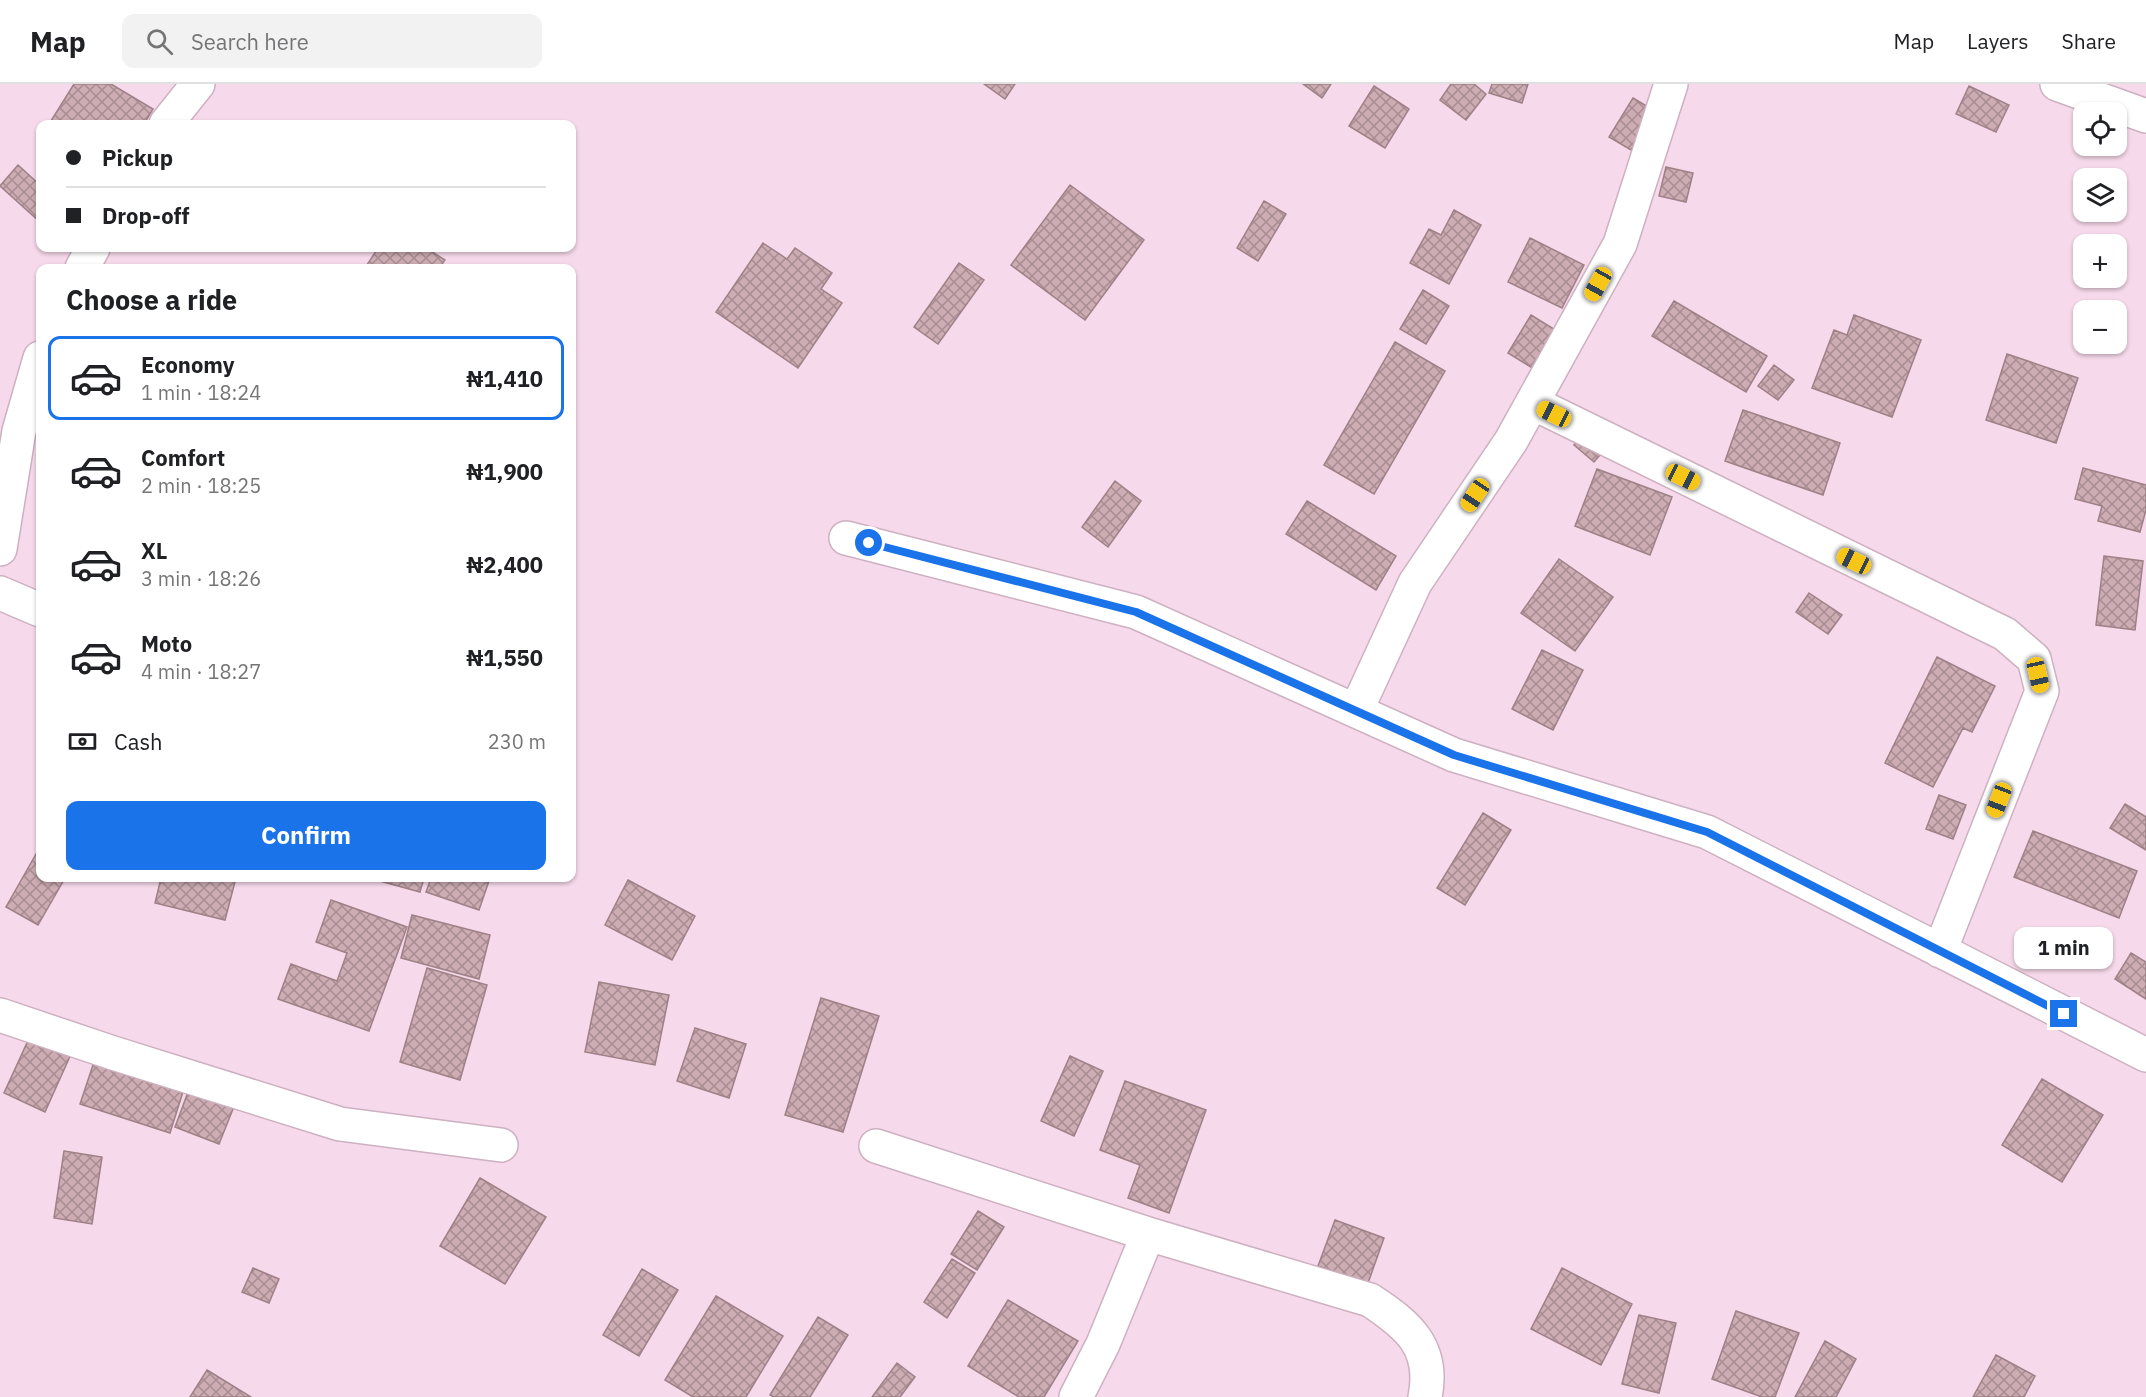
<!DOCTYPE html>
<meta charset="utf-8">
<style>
body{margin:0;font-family:"IBM Plex Sans",sans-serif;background:#f2f2f2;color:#202124;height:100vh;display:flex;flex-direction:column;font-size:22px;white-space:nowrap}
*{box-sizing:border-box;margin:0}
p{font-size:20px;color:#757577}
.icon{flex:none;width:33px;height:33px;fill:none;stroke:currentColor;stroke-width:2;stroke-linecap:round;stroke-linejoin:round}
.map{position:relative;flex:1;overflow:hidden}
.drawer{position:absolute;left:36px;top:180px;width:540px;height:618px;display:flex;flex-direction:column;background:#fff;border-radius:12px;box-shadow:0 2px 4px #0004}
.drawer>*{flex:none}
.top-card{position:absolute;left:36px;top:36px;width:540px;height:132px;border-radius:12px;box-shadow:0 2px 4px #0004;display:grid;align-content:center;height:132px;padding:0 30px;background:#fff}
.tools{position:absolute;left:2073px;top:18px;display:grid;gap:12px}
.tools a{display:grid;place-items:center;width:54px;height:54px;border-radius:12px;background:#fff;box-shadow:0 2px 4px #0004;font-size:30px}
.end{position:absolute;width:27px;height:27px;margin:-14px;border:8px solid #1a73e8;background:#fff;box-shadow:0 0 0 3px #fff}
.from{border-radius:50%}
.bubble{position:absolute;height:42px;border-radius:12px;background:#fff;box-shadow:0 2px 4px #0004;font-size:20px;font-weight:800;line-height:42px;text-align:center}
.car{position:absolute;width:18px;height:36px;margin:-18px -9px;border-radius:8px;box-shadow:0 0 4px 2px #0007;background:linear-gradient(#f5c518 24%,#345 0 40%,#f5c518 0 76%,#345 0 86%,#f5c518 0)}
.top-card b{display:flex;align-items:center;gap:21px;height:57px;font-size:22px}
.top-card b+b{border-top:2px solid #e0e0e0}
.top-card i{width:15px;height:15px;background:#202124}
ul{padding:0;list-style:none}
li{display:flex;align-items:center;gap:18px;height:84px;margin:0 12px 9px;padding:0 18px;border:3px solid transparent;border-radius:12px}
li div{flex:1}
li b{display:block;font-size:22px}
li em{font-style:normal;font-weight:800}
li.selected{border-color:#1a73e8}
li>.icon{width:54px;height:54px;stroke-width:1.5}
h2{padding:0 30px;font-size:27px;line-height:72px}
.pay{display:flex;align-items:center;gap:15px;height:66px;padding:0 30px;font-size:22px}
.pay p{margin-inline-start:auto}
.primary-button{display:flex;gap:12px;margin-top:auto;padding:12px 30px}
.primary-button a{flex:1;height:69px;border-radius:12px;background:#1a73e8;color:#fff;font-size:24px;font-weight:800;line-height:69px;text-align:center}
header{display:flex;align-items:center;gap:36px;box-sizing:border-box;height:84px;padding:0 30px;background:#fff;border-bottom:2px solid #e0e0e0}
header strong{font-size:28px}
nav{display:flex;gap:33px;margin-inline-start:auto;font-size:21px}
.search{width:420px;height:54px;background:#f2f2f2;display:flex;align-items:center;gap:15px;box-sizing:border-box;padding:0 21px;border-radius:12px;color:#757577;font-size:22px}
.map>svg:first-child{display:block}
</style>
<header>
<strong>Map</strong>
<div class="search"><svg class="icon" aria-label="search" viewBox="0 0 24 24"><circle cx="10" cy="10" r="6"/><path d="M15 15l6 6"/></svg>Search here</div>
<nav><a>Map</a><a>Layers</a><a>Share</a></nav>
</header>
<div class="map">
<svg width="2146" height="1313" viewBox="0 0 2146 1313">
<defs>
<pattern id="building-cross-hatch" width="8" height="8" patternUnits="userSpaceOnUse" patternTransform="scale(1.5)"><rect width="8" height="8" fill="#cdacb3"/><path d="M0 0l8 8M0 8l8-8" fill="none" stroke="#a78c92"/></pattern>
</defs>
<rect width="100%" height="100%" fill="#f6d9ea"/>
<path fill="url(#building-cross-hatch)" stroke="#9e8086" stroke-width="1.5" d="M74,0H111L153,25L144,40H49Z
M984,0H1015L1005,15Z
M1303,0H1331L1322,14Z
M1451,0H1474L1486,10L1466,36L1440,16Z
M1492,0H1528L1522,19L1489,9Z
M1374,2L1409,25L1385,64L1349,42Z
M1969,2L2009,21L1996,48L1956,30Z
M1633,14L1655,27L1631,66L1609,53Z
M18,81L40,101V138L0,102Z
M1666,83L1693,89L1686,118L1659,112Z
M1070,101L1144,156L1085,236L1011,181Z
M1264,117L1286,130L1258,177L1237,164Z
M1454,126L1481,141L1449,200L1410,179L1429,145L1441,151Z
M1530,154L1584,181L1562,224L1508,198Z
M763,159L787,175L795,164L832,189L821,205L842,219L798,284L716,228Z
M378,164H426L445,176L439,184H365Z
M959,179L984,196L938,260L914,243Z
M1423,206L1449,222L1426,260L1400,245Z
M1674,217L1767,272L1746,308L1652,252Z
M1531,231L1565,252L1542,290L1508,269Z
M1854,231L1921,256L1892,333L1812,304L1834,246L1847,251Z
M1395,258L1445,287L1374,410L1324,381Z
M2007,270L2078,294L2056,359L1986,336Z
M1774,281L1794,296L1778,316L1758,302Z
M1743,326L1840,359L1823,411L1725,377Z
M1586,347L1606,364L1594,378L1574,361Z
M2083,384L2146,401V426L2140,448L2098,437L2102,422L2075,415Z
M1597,385L1672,413L1650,471L1575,442Z
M1115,397L1141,417L1108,463L1082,443Z
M1307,417L1396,472L1376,506L1286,450Z
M2104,472L2143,477L2135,546L2096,541Z
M1559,475L1613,513L1575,567L1521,529Z
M1809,509L1842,531L1828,550L1796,528Z
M1542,566L1583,586L1553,646L1512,625Z
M1937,573L1995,602L1972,648L1963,644L1933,703L1885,679Z
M1939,711L1966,721L1953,755L1926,745Z
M2125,720L2146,733V766L2110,744Z
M1483,729L1511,746L1465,821L1437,804Z
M2033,747L2137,787L2119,834L2014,793Z
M40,763V794H65L38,841L6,823Z
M161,794H236L225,836L155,819Z
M369,794H424L420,808Z
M431,794H490L479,826L426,808Z
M628,796L695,832L672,876L605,841Z
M331,816L407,843L369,947L278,915L291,880L337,897L347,869L316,858Z
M412,831L490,851L479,895L401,874Z
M2131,869L2146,878V915L2115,895Z
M427,884L487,901L460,996L400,978Z
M599,898L669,911L655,981L585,968Z
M821,914L879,932L843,1048L785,1031Z
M695,944L746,960L729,1014L677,997Z
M31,950L72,968L45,1028L4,1009Z
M99,963L188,992L170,1049L80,1020Z
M1070,972L1103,987L1074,1052L1041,1037Z
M194,992L239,1010L219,1060L175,1043Z
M2042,995L2103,1031L2062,1098L2002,1061Z
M1125,997L1206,1026L1169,1129L1128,1114L1140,1081L1100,1066Z
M64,1067L102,1073L92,1140L54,1134Z
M480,1094L546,1133L505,1200L440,1162Z
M978,1127L1004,1143L977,1186L951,1170Z
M1335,1136L1384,1154L1368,1199L1318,1182Z
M952,1175L975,1189L947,1234L924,1218Z
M253,1184L279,1195L269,1219L242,1208Z
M1562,1184L1632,1220L1601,1281L1531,1245Z
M642,1185L678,1206L639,1272L603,1251Z
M716,1212L783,1252L746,1313H693L665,1296Z
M1008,1216L1078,1257L1044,1313H1019L968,1282Z
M1736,1227L1799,1249L1775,1313H1762L1712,1295Z
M1639,1231L1676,1239L1659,1309L1622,1300Z
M818,1233L848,1251L810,1313H774L770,1311Z
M1825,1257L1856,1275L1836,1313H1795Z
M1996,1271L2035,1292L2024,1313H1973Z
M897,1279L915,1293L900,1313H872Z
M207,1286L251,1313H190Z"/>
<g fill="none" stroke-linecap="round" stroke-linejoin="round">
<defs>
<path id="street" d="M2057,0L2146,32
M166,40L198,0
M82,184L93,164
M1533,319L2005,550L2034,575L2042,607L1940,867
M846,454L1136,528L1454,671L1707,748L2146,971
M0,465L19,347L40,274
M0,509L40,526
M1356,627L1415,499L1511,357L1620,160L1671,0
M0,931L113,969L340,1040L501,1061
M876,1062L1148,1150L1370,1216C1408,1241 1435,1263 1425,1313
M1076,1313L1103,1260L1148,1150"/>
</defs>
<use href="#street" stroke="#cdb1c1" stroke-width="36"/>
<use href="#street" stroke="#fff" stroke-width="33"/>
</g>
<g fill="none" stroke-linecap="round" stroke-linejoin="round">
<path stroke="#1a73e8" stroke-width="8" d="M869,459L1136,528L1454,671L1707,748L2064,930"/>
</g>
</svg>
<div class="tools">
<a><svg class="icon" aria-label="locate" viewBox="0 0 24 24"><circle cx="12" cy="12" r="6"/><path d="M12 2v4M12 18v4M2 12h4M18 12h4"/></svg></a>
<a><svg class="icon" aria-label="layers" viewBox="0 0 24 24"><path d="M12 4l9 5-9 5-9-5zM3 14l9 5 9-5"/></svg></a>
<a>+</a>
<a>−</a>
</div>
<i class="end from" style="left:869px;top:459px"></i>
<i class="end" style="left:2064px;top:930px"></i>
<div class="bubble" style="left:2014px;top:843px;width:99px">1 min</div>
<i class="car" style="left:1598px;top:200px;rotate:209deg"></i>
<i class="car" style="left:1554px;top:330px;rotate:296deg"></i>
<i class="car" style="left:1683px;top:393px;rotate:116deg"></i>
<i class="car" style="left:1475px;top:411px;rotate:214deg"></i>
<i class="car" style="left:1854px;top:477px;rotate:296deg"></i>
<i class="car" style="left:2038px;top:591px;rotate:167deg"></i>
<i class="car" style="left:1999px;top:716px;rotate:201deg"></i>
<div class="top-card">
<b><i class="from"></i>Pickup</b>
<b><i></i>Drop-off</b>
</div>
<section class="drawer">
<h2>Choose a ride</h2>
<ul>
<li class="selected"><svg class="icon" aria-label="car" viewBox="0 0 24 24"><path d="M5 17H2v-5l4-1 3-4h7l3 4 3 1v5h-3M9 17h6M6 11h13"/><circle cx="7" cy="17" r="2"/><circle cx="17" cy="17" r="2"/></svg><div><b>Economy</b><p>1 min · 18:24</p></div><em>₦1,410</em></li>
<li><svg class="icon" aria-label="car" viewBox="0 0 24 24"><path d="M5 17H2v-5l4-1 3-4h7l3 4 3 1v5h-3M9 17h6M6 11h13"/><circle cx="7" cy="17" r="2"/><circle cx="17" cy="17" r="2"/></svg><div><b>Comfort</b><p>2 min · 18:25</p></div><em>₦1,900</em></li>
<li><svg class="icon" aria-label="car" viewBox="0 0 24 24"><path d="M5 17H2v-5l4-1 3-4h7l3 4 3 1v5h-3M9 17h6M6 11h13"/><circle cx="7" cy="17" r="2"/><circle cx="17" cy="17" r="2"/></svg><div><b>XL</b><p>3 min · 18:26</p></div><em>₦2,400</em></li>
<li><svg class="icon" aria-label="car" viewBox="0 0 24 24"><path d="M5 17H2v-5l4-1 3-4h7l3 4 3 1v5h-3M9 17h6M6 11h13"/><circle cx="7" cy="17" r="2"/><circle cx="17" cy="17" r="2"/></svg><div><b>Moto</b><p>4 min · 18:27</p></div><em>₦1,550</em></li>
</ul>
<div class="pay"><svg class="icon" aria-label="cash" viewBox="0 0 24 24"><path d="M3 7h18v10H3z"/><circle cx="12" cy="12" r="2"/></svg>Cash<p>230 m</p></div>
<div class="primary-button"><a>Confirm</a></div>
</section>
</div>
